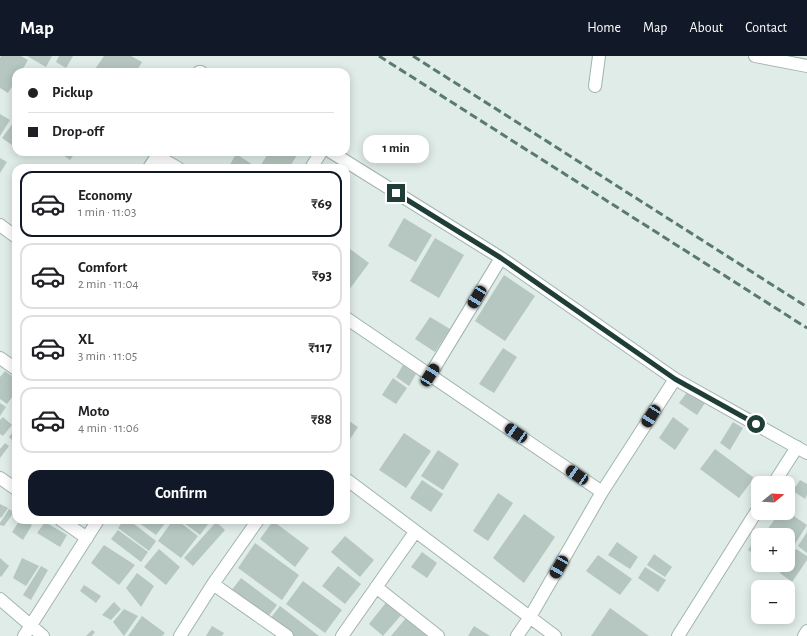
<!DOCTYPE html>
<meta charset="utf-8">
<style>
body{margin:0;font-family:"Alegreya Sans",sans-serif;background:#f6f6f6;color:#202124;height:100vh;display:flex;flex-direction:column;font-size:15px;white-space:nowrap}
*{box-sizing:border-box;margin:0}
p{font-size:13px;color:#757577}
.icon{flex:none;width:22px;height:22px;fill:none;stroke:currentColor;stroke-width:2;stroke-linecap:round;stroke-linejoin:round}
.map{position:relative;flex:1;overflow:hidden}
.drawer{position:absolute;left:12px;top:108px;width:338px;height:360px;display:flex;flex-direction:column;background:#fff;border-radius:12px;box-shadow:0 2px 10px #0003}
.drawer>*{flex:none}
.guide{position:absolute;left:12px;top:12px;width:338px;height:88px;border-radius:12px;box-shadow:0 2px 10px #0003;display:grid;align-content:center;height:88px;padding:0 16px;background:#fff}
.needle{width:26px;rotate:72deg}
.fabs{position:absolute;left:751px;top:420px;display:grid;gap:8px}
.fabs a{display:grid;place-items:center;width:44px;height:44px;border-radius:8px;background:#fff;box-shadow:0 2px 10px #0003;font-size:20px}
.end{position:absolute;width:18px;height:18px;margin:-9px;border:5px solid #1f3e37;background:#fff;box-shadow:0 0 0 2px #fff}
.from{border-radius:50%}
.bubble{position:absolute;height:28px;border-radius:12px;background:#fff;box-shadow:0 2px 10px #0003;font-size:13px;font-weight:700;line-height:28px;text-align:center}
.car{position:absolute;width:12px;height:24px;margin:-12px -6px;border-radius:5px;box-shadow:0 0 3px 1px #0007;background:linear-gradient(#222 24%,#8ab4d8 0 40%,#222 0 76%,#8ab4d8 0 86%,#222 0)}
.guide b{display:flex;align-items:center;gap:14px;height:38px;font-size:15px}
.guide b+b{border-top:1px solid #e0e0e0}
.guide i{width:10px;height:10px;background:#202124}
ul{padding:7px 0 0;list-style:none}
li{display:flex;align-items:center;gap:12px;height:66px;margin:0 8px 6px;padding:0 8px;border:2px solid #e0e0e0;border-radius:12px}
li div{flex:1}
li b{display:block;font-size:15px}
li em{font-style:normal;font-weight:700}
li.selected{border-color:#111827}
li>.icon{width:36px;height:36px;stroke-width:1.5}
.primary-button{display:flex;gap:8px;margin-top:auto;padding:8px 16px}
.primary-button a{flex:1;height:46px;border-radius:12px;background:#111827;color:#fff;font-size:16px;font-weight:700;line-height:46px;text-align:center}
header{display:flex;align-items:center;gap:24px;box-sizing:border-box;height:56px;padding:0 20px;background:#111827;color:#fff}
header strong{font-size:19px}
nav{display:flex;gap:22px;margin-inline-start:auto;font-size:14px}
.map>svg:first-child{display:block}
</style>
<header>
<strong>Map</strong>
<nav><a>Home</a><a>Map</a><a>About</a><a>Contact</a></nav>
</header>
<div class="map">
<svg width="807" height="580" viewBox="0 0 807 580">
<rect width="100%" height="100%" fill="#e0ece7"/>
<path fill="#b5c7c0" d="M1,0H21L28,4L21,16H16V24L8,37L0,32V2Z
M27,0H52L46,11Z
M59,0H73L66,12L56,6Z
M104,0H131L142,6L136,16H93Z
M0,58L10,64L0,80Z
M16,63V92L2,82Z
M59,96H76L70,104Z
M269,96H291L297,99L289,112H259Z
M236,98L258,112H228Z
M0,102L7,106L0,117Z
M404,162L432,179L416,206L388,190Z
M435,182L464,199L439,242L410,225Z
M346,190L369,207L346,238Z
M504,219L535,240L505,285L475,265Z
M430,261L450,273L435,296L415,283Z
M503,292L517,301L494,337L479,328Z
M403,309L416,318L409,330L396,321Z
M5,315L16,323V336L7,348L0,343V321Z
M393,322L407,332L396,348L382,339Z
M688,335L705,347L697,359L679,347Z
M0,347L6,351L0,360Z
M3,361L12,369L3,380L0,378V364Z
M673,361L689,373L675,394L659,382Z
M346,363L358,371L346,389Z
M733,366L743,372L730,394L720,387Z
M16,372V388L9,381Z
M404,377L431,395L406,432L379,414Z
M5,387L9,390L0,402V393Z
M715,393L754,422L739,442L700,413Z
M438,394L459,408L443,434L421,420Z
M422,424L443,438L431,456L410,442Z
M800,424L807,428V439L805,443L793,435Z
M498,437L513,447L488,485L473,475Z
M0,448L8,452L1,462L0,461Z
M9,453L14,456L4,470L0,469V467Z
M788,456L807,469L793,491L788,488V479H775L767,474L779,457H788Z
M524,458L555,481L524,527L493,502Z
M20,464H24L32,469L23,484L12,476Z
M124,464H129L156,485L149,495L118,472Z
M135,464H163L166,466L156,479Z
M173,464H177L198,480L181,502L158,485Z
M180,464H211L200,479Z
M273,465L309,492L295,511L260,483Z
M45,466L67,479L60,491L37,477Z
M216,466L225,474L193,510L184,502Z
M762,473L770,479H758Z
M118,474L148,496L141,506L111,483Z
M807,476V497L798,490Z
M758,479V501L748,494Z
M345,480L374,504L360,521L331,496Z
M617,486L638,501L630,513L608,499Z
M255,487L299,519L282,544L238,512Z
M104,489L135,509L119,529L91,507Z
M159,493L180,511L166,529L144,511Z
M796,493L807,500V504L792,526L780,517L785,509H788V505Z
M422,496L437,507L427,522L411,511Z
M654,498L672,511L665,521L647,509Z
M598,499L632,523L620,539L586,515Z
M0,502L9,510L1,521L0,520Z
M22,502L39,510L26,530L13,522Z
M770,509H781L778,515Z
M41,510L48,514L31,544L23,539Z
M338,510L361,528L345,548L322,530Z
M645,511L666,524L658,536L638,522Z
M137,517L154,530L141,551L126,532Z
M241,522L277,549L267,562L231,535Z
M303,525L342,554L325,577L286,548Z
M84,529L101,540L96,547L80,535Z
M388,544L403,557L383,580L369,568Z
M114,546L121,553L111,564L102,559Z
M280,550L319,580H292L269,564Z
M610,552L649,580H591Z
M124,553L138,560L124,580L113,566Z
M142,560L165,577L162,580H128Z
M406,562L426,579V580H391Z
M212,570L224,577L222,580H206Z
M474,570L490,580H468Z
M92,574L95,576L92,580H86Z"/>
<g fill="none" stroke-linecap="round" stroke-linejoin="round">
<defs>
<path id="street" d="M755,0L807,10
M199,16H201
M595,30L599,0
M331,96L501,202L675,323L602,436L346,262
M149,112L157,100L178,112
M311,112L321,96
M0,169L16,181
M0,302L16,313
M430,319L501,202
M675,323L807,397
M0,422L16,433
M346,423L555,580
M774,427L797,391
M61,464L87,482
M213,528L287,580
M376,531L438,580
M0,543L43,580
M24,580L98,464
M180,580L213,528L258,464
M342,580L415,476
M517,580L530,561L602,436
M678,580L758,453
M804,580L807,575"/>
</defs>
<use href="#street" stroke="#a2b4af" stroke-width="14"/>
<use href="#street" stroke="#fff" stroke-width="12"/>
<path stroke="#597a72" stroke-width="3" stroke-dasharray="8 4" stroke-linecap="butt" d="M379,0L807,272
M413,0L807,251"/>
</g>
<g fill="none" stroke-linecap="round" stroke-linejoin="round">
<path stroke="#1f3e37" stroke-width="5" d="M396,137L501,202L675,323L756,368"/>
</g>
</svg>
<div class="fabs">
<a><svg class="needle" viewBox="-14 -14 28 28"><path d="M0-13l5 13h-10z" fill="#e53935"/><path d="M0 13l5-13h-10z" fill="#757577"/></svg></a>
<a>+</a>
<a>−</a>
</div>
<i class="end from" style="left:756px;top:368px"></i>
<i class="end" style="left:396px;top:137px"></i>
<div class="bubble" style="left:363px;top:79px;width:66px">1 min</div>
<i class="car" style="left:477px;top:241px;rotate:211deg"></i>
<i class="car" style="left:430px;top:319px;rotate:32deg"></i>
<i class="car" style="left:651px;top:360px;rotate:213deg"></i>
<i class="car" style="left:516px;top:377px;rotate:304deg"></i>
<i class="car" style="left:577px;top:419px;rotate:304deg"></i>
<i class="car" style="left:559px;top:511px;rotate:210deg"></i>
<div class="guide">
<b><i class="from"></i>Pickup</b>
<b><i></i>Drop-off</b>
</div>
<section class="drawer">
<ul>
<li class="selected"><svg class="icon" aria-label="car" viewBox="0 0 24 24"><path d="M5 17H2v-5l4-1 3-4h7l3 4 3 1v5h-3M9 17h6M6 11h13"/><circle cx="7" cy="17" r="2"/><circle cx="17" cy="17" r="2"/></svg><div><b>Economy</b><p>1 min · 11:03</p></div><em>₹69</em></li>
<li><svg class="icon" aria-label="car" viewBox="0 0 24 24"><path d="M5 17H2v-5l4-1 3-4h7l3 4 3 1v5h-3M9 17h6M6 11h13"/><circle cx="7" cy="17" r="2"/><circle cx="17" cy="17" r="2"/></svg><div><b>Comfort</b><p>2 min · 11:04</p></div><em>₹93</em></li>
<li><svg class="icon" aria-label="car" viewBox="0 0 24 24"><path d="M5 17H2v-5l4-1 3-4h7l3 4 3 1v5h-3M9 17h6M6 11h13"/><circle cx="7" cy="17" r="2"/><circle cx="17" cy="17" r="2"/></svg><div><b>XL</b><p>3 min · 11:05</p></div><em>₹117</em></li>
<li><svg class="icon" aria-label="car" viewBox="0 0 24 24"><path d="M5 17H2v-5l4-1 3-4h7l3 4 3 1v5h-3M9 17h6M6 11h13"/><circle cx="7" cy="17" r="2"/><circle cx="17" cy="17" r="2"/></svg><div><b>Moto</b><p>4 min · 11:06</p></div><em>₹88</em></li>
</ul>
<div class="primary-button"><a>Confirm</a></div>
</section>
</div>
